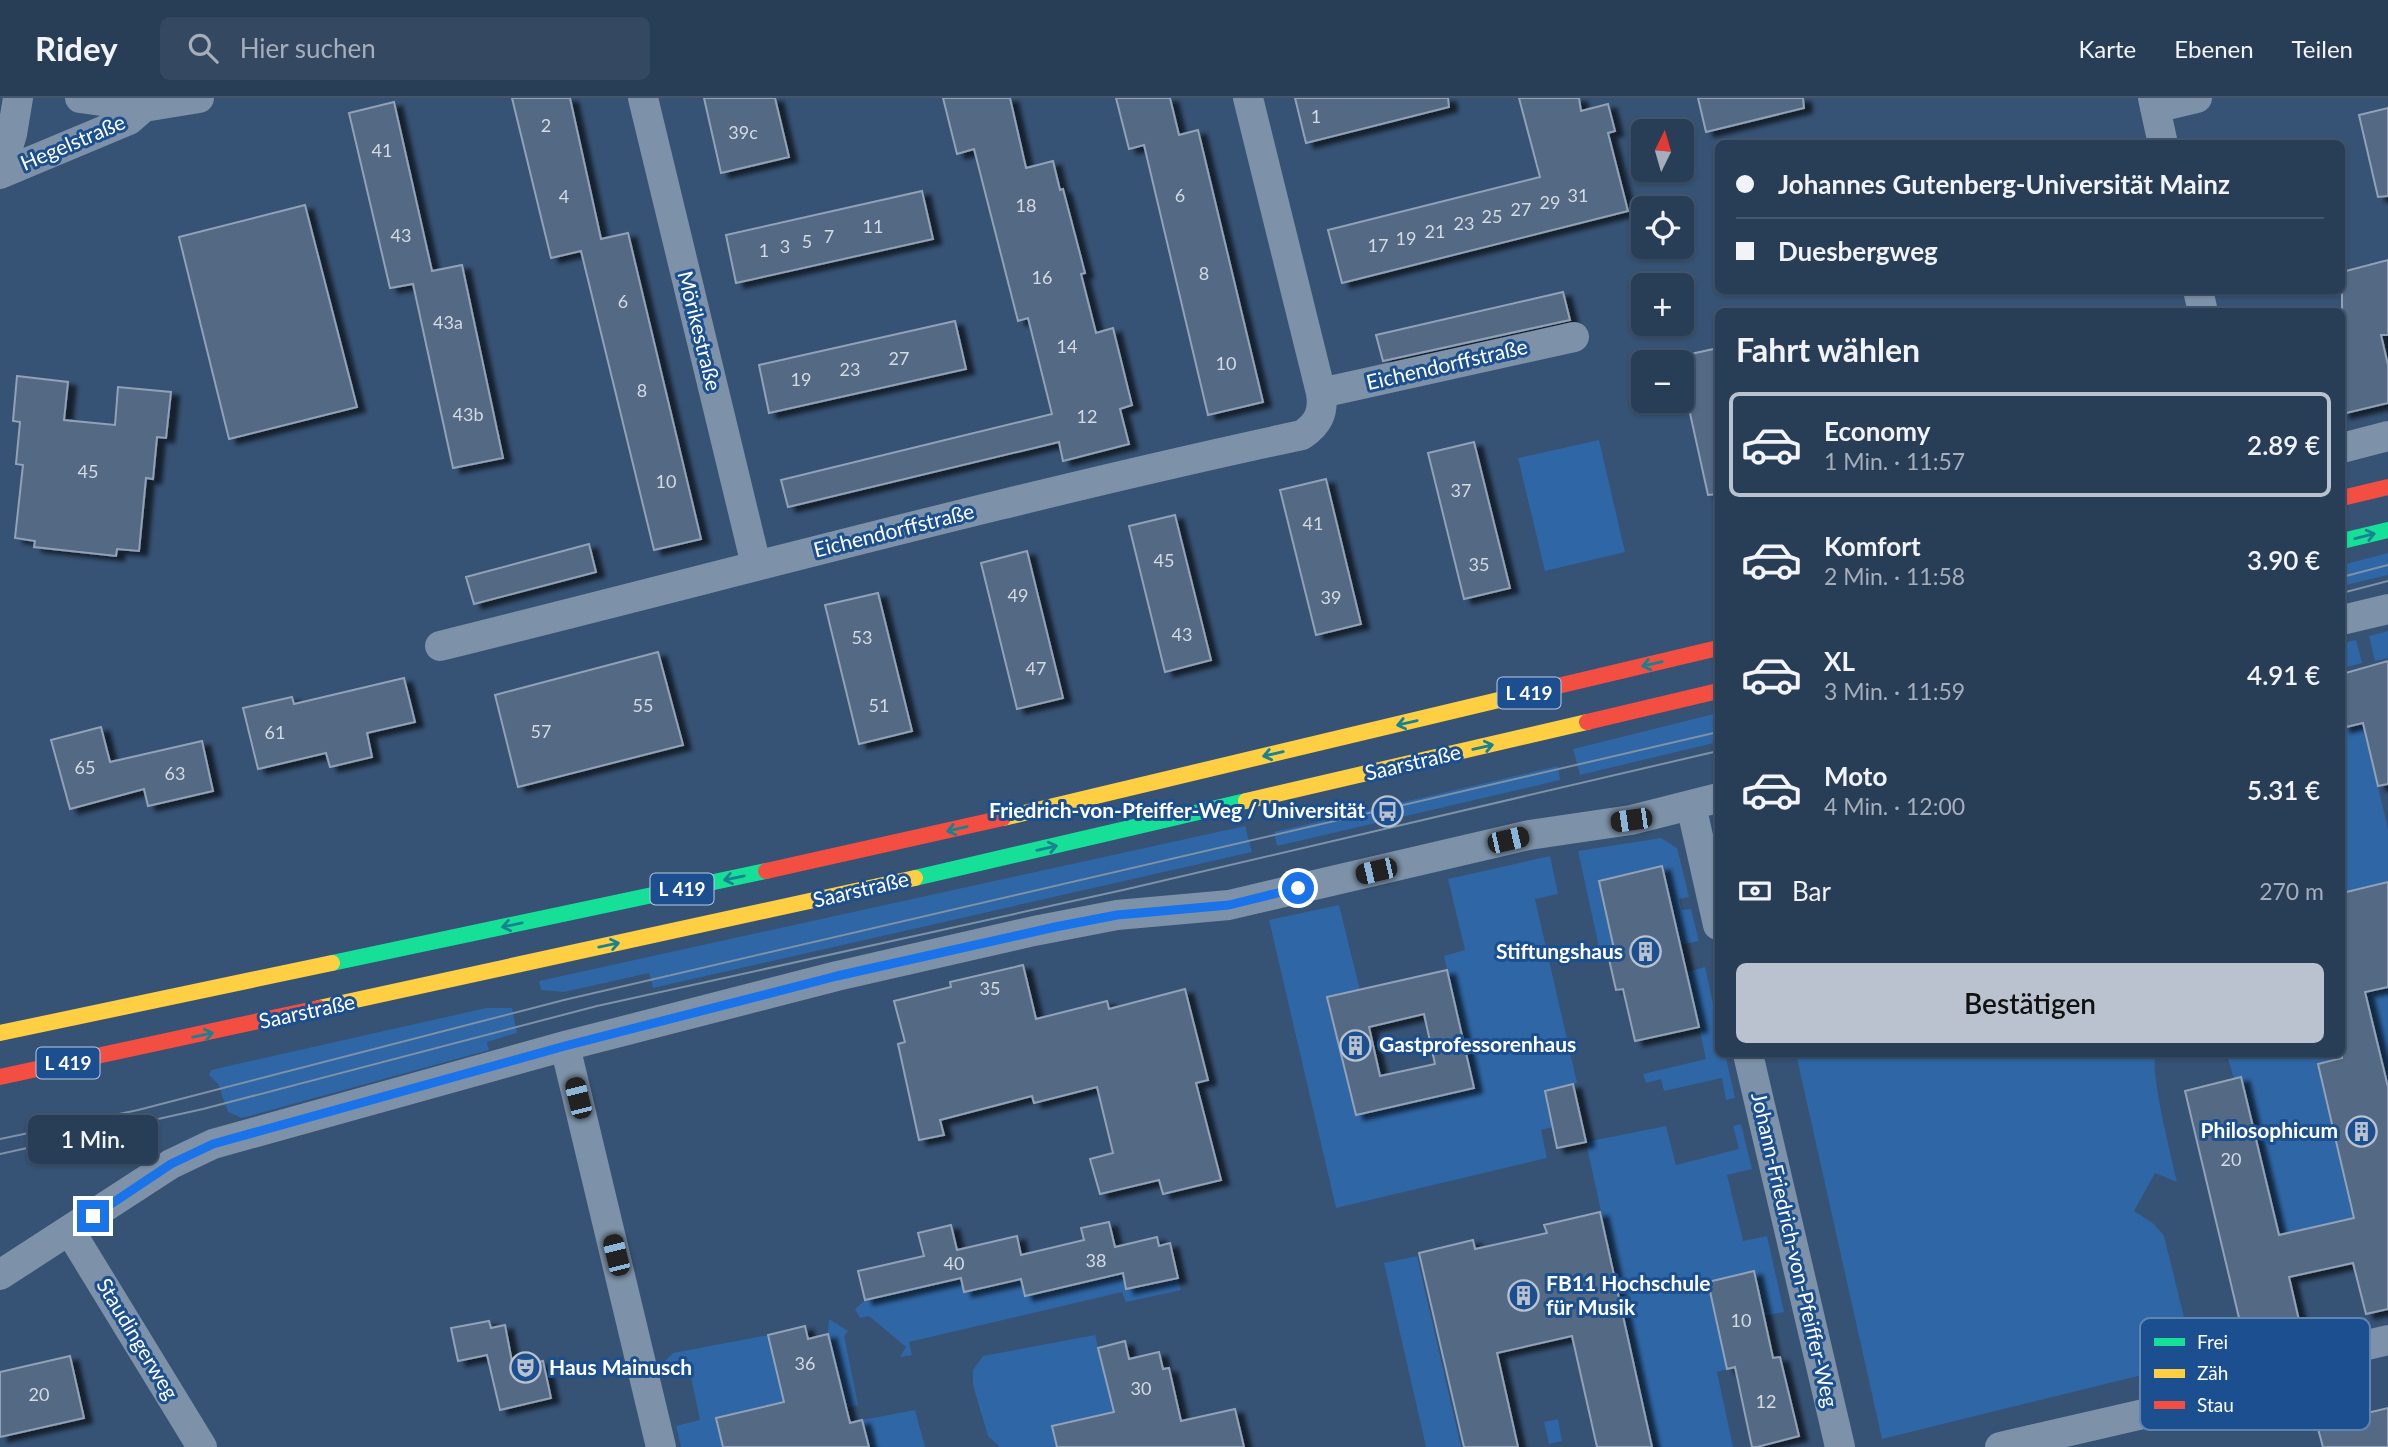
<!DOCTYPE html>
<html lang="de">
<meta charset="utf-8">
<style>
body{margin:0;font-family:Lato,sans-serif;background:#344961;color:#f1f3f6;height:100vh;display:flex;flex-direction:column;font-size:26px;white-space:nowrap}
*{box-sizing:border-box;margin:0}
p{font-size:23px;color:#a5aeba}
.icon{flex:none;width:38px;height:38px;fill:none;stroke:currentColor;stroke-width:2;stroke-linecap:round;stroke-linejoin:round}
.map{position:relative;flex:1;overflow:hidden}
.sheet{position:absolute;left:1715px;top:210px;width:630px;height:749px;display:flex;flex-direction:column;background:#283e57;border-radius:10px;box-shadow:0 2px 5px #0004,0 0 0 2px #44576d}
.sheet>*{flex:none}
.guide{position:absolute;left:1715px;top:42px;width:630px;height:154px;border-radius:10px;box-shadow:0 2px 5px #0004,0 0 0 2px #44576d;display:grid;align-content:center;height:154px;padding:0 21px;background:#283e57}
.needle{width:46px;rotate:5deg}
.tools{position:absolute;left:1631px;top:21px;display:grid;gap:14px}
.tools a{display:grid;place-items:center;width:63px;height:63px;border-radius:10px;background:#283e57;box-shadow:0 2px 5px #0004,0 0 0 2px #44576d;font-size:35px}
.end{position:absolute;width:32px;height:32px;margin:-16px;border:9px solid #1a73e8;background:#fff;box-shadow:0 0 0 4px #fff}
.from{border-radius:50%}
.bubble{position:absolute;height:49px;border-radius:10px;background:#283e57;box-shadow:0 2px 5px #0004,0 0 0 2px #44576d;font-size:23px;font-weight:600;line-height:49px;text-align:center}
.car{position:absolute;width:21px;height:42px;margin:-21px -10px;border-radius:9px;box-shadow:0 0 5px 2px #0007;background:linear-gradient(#222 24%,#8ab4d8 0 40%,#222 0 76%,#8ab4d8 0 86%,#222 0)}
.guide b{display:flex;align-items:center;gap:24px;height:66px;font-size:26px}
.guide b+b{border-top:2px solid #44576d}
.guide i{width:18px;height:18px;background:#f1f3f6}
ul{padding:0;list-style:none}
li{display:flex;align-items:center;gap:21px;height:105px;margin:0 14px 10px;padding:0 7px;border:4px solid transparent;border-radius:10px}
li div{flex:1}
li b{display:block;font-size:26px}
li em{font-style:normal;font-weight:600}
li.on{border-color:#b9c2ce}
li>.icon{width:63px;height:63px;stroke-width:1.5}
h2{padding:0 21px;font-size:32px;line-height:84px}
.pay{display:flex;align-items:center;gap:18px;height:77px;padding:0 21px;font-size:26px}
.pay p{margin-inline-start:auto}
.button{display:flex;gap:14px;margin-top:auto;padding:14px 21px}
.button a{flex:1;height:80px;border-radius:10px;background:#b9c2ce;color:#111;font-size:28px;font-weight:600;line-height:80px;text-align:center}
header{display:flex;align-items:center;gap:42px;box-sizing:border-box;height:98px;padding:0 35px;background:#283e57;border-bottom:2px solid #44576d}
header strong{font-size:33px}
nav{display:flex;gap:38px;margin-inline-start:auto;font-size:24px}
.search{width:490px;height:63px;background:#344961;display:flex;align-items:center;gap:18px;box-sizing:border-box;padding:0 24px;border-radius:10px;color:#a5aeba;font-size:26px}
.map>svg:first-child{display:block}
</style>
<header>
<strong>Ridey</strong>
<div class="search"><svg class="icon" aria-label="search" viewBox="0 0 24 24"><circle cx="10" cy="10" r="6"/><path d="M15 15l6 6"/></svg>Hier suchen</div>
<nav><a>Karte</a><a>Ebenen</a><a>Teilen</a></nav>
</header>
<div class="map">
<svg width="2388" height="1349" viewBox="0 0 2388 1349">
<defs>
<filter id="shadow"><feDropShadow dx="8" dy="4.5" stdDeviation="2" flood-color="#0009"/></filter>
</defs>
<rect width="100%" height="100%" fill="#365274"/>
<path fill="#2f66a5" d="M1599,342L1625,454L1545,473L1518,360Z
M2388,455V477L2342,488V467Z
M2388,533V560L2375,563L2369,538Z
M2356,542L2362,565L2342,570V545Z
M1718,615V644L1580,677L1573,651Z
M2363,625L2388,731V784L2342,795V630Z
M1558,668L1560,682L1277,748L1274,734Z
M1245,728L1252,754L653,890L649,875L564,894L541,892L539,883Z
M1661,740L1677,750L1689,799L1679,801L1682,812L1691,811L1699,843L1680,847L1662,768L1599,783L1616,860L1602,863L1578,753Z
M1550,758L1558,796L1535,801L1577,985L1545,993L1553,1029L1541,1032L1547,1060L1336,1110L1269,822L1339,807L1360,892L1357,1017L1474,990L1444,858L1465,852L1448,781Z
M1705,869L1718,929V956H1725L1735,1000L1726,1002L1722,980L1664,993L1661,981L1646,985L1643,976L1706,961L1687,874Z
M2388,889V989L2365,894Z
M486,910H512L517,935L487,944L489,952L242,1020L228,1014L218,986L209,977L211,972Z
M1796,956H2156C2149,972 2172,1061 2177,1084L2155,1075L2134,1113L2154,1126L2164,1138L2195,1264L1882,1341Z
M2235,956H2341L2342,960L2318,966L2345,1082L2378,1114L2280,1141L2241,979L2234,981L2227,957Z
M1741,1026L1752,1071L1727,1077L1743,1143L1767,1138L1784,1214L1764,1218L1754,1174L1708,1184L1727,1271L1717,1274L1733,1349H1652L1586,1044L1666,1028L1676,1067L1739,1051L1733,1028Z
M1417,1158L1461,1349H1426L1384,1165Z
M1121,1168L1126,1191L1178,1180L1181,1192L1126,1204L1122,1194L909,1244L912,1257L900,1259L906,1249L869,1218L860,1220L855,1211L865,1202L947,1183L960,1174L964,1194L1021,1181L1025,1198L1108,1179Z
M829,1221L848,1233L844,1238L858,1307L846,1310L828,1236Z
M768,1237L784,1304L716,1320L723,1349H681L676,1328L700,1322L687,1261L662,1266L673,1255Z
M1095,1237L1114,1314L1053,1328L1057,1349H1000L988,1338L973,1287V1272L983,1258Z
M915,1312L925,1349H869L862,1322Z
M1558,1321L1562,1343L1549,1346L1544,1324Z"/>
<path fill="#526984" stroke="#92a2b6" stroke-width="2" fill-rule="evenodd" filter="url(#shadow)" d="M512,0H570L601,141L628,135L701,441L654,452L581,153L551,160Z
M704,0H775L789,59L721,75Z
M943,0H1010L1026,70L1053,63L1060,92L1063,91L1085,175L1081,176L1096,235L1113,230L1132,307L1120,311L1129,346L1063,363L1059,344L788,409L781,382L1052,316L1028,220L1018,223L974,51L957,56Z
M1116,0H1170L1179,37L1198,32L1263,304L1208,317L1144,47L1129,51Z
M1295,0H1448L1449,9L1306,45Z
M1519,0H1579L1581,13L1608,6L1615,33L1608,35L1628,113L1342,185L1328,132L1540,79Z
M1698,0H1803L1804,10L1706,34Z
M394,4L432,173L462,167L503,360L453,370L413,186L390,190L349,15Z
M2388,10V98L2378,99L2359,17Z
M922,93L933,141L736,185L726,137Z
M305,107L357,309L229,341L179,139Z
M2388,162V237H2381L2388,267V305L2342,316V174Z
M1563,194L1570,222L1383,263L1376,237Z
M955,223L966,271L769,315L759,267Z
M1718,250V396L1708,397L1682,279V264H1679L1677,259Z
M17,278L68,284L64,322L115,327L118,289L171,294L166,340L157,339L153,381L146,380L139,453L117,451L116,458L34,449L35,443L15,440L23,367L16,366L20,324L13,323Z
M1474,344L1510,490L1464,501L1428,355Z
M1326,381L1361,526L1316,537L1280,392Z
M1175,417L1211,562L1165,574L1129,428Z
M589,446L596,474L474,506L466,479Z
M1027,453L1063,600L1017,611L981,465Z
M878,495L912,633L859,646L825,507Z
M658,554L683,647L518,689L495,597Z
M2388,563V686L2378,688L2363,625L2342,630V576Z
M404,580L415,624L367,635L372,659L330,669L326,655L258,671L243,610L292,599L294,606Z
M101,629L110,664L202,643L213,693L148,708L144,691L70,711L51,642Z
M1662,768L1699,929L1635,943L1623,891L1616,892L1609,861L1616,860L1599,783Z
M2388,784V889L2365,894L2388,989V1211L2366,1216L2353,1165L2289,1179L2301,1231L2245,1245L2185,993L2241,979L2279,1137L2354,1120L2318,966L2342,960V795Z
M1023,867L1036,921L1107,903L1109,911L1185,891L1208,982L1196,985L1221,1082L1163,1096L1159,1082L1100,1096L1090,1061L1113,1055L1097,989L1034,1005L1032,998L940,1022L944,1037L919,1042L898,946L905,944L894,903L951,889L950,884Z
M1447,872L1474,990L1356,1017L1327,899ZM1424,916L1435,966L1380,978L1369,929Z
M1573,986L1586,1044L1557,1050L1545,993Z
M1600,1114L1652,1349H1597L1572,1238L1497,1255L1518,1349H1464L1419,1155L1473,1142L1475,1151L1547,1135L1544,1127Z
M1109,1124L1115,1149L1157,1139L1159,1148L1170,1145L1178,1180L1126,1191L1123,1175L1025,1198L1021,1181L964,1194L961,1180L865,1202L858,1173L924,1158L918,1135L951,1127L957,1152L1017,1138L1021,1157L1084,1142L1081,1130Z
M1754,1173L1773,1260L1780,1259L1799,1338L1757,1349H1752L1735,1269L1727,1271L1708,1184Z
M489,1223L491,1230L505,1227L513,1269L543,1263L551,1300L500,1312L487,1257L458,1263L451,1230Z
M805,1228L808,1241L828,1236L850,1325L862,1322L869,1349H723L716,1320L784,1304L768,1237Z
M1125,1243L1129,1261L1159,1254L1163,1271L1169,1270L1181,1323L1235,1311L1244,1349H1057L1052,1328L1114,1314L1098,1250Z
M70,1258L84,1320L0,1339V1274Z
M2388,1310V1349H2323L2317,1327Z"/>
<g fill="none" stroke-linecap="round" stroke-linejoin="round">
<path stroke="#7d92a8" stroke-width="30" d="M80,0L144,9L199,0
M643,0L756,467
M2153,0L2163,46
M2155,10L2197,0
M0,76L129,22L144,9
M0,76L12,36L18,0
M2198,192L2203,214
M1321,295L1574,239
M2342,350L2388,338
M2342,522L2388,511
M440,548C727,477 1013,399 1302,337C1318,326 1324,315 1321,295L1248,0
M1691,707L1718,827
M565,948L661,1349
M1748,956L1840,1349
M70,1133L202,1349
M0,1177L171,1066L213,1046L565,948L837,878L1034,833L1117,817L1229,807L1529,737L1631,722L1718,700
M2000,1349L2165,1311L2269,1270L2388,1242"/>
<path stroke="#16e098" stroke-width="16" d="M2342,443L2388,432
M915,780L1246,703
M332,865L766,773"/>
<path stroke="#ffcf43" stroke-width="16" d="M1246,703L1587,624
M1003,720L1545,591
M319,910L915,780
M0,935L332,865"/>
<path stroke="#f24e42" stroke-width="16" d="M2342,400L2388,389
M1545,591L1718,550
M1587,624L1718,593
M766,773L1003,720
M0,979L319,910"/>
<path stroke="#7e92a7" stroke-width="2" d="M2342,479L2388,467
M2342,495L2388,483
M0,1041L138,1012L564,902L1718,634
M0,1056L203,1011L597,908L1123,792L1718,653"/>
</g>
<defs><path id="oneway-shaft" d="M-6 0H5M1.5-3L5.5 0L1.5 3" fill="none" stroke-width="1.6" stroke-linecap="round" stroke-linejoin="round" transform="scale(1.75)"/></defs>
<g stroke="#198292">
<use href="#oneway-shaft" transform="translate(2365 438) rotate(-14)"/>
<use href="#oneway-shaft" transform="translate(1652 566) rotate(167)"/>
<use href="#oneway-shaft" transform="translate(1407 625) rotate(167)"/>
<use href="#oneway-shaft" transform="translate(1483 649) rotate(-13)"/>
<use href="#oneway-shaft" transform="translate(1273 656) rotate(167)"/>
<use href="#oneway-shaft" transform="translate(957 731) rotate(167)"/>
<use href="#oneway-shaft" transform="translate(1047 750) rotate(-13)"/>
<use href="#oneway-shaft" transform="translate(734 780) rotate(168)"/>
<use href="#oneway-shaft" transform="translate(512 827) rotate(168)"/>
<use href="#oneway-shaft" transform="translate(609 847) rotate(-12)"/>
<use href="#oneway-shaft" transform="translate(203 937) rotate(-12)"/>
</g>
<g fill="none" stroke-linecap="round" stroke-linejoin="round">
<path stroke="#1a73e8" stroke-width="9" d="M93,1118L171,1066L213,1046L565,948L837,878L1055,829L1117,817L1229,807L1298,790"/>
</g>
<defs>
<symbol id="bus-ring" viewBox="-11 -11 22 22"><circle r="9.5" fill="#1b4f8f" stroke="#b9c2ce" stroke-width="1.5"/><path d="M-5-6H5V4H4V6H2V4H-2V6H-4V4H-5ZM-3.5-4V0h7V-4ZM-3.5 1.2v1.5H-2V1.2ZM2 1.2v1.5H3.5V1.2Z" fill="#b9c2ce"/></symbol>
<symbol id="building-ring" viewBox="-11 -11 22 22"><circle r="9.5" fill="#1b4f8f" stroke="#b9c2ce" stroke-width="1.5"/><path d="M-4-6H4V6H1V3H-1V6H-4ZM-2.5-4.3h1.7v1.8h-1.7ZM.8-4.3h1.7v1.8H.8ZM-2.5-1h1.7V.8h-1.7ZM.8-1h1.7V.8H.8Z" fill="#b9c2ce"/></symbol>
<symbol id="theatre-ring" viewBox="-11 -11 22 22"><circle r="9.5" fill="#1b4f8f" stroke="#b9c2ce" stroke-width="1.5"/><path d="M-5-5.5Q0-4 5-5.5V0Q5 5 0 6Q-5 5-5 0ZM-3.3-2.5H-1v1.5H-3.3ZM1-2.5H3.3v1.5H1ZM-2.8 1Q0 5.5 2.8 1Z" fill="#b9c2ce"/></symbol>
</defs>
<g fill-rule="evenodd">
<use href="#bus-ring" x="1370" y="696" width="35" height="35"/>
<use href="#building-ring" x="1628" y="836" width="35" height="35"/>
<use href="#building-ring" x="1338" y="930" width="35" height="35"/>
<use href="#building-ring" x="2344" y="1016" width="35" height="35"/>
<use href="#building-ring" x="1506" y="1180" width="35" height="35"/>
<use href="#theatre-ring" x="508" y="1252" width="35" height="35"/>
</g>
<g text-anchor="middle" stroke-width="6" stroke-linejoin="round" paint-order="stroke">
<g font-size="18" fill="#d4dae0">
<text x="1316" y="25">1</text>
<text x="546" y="34">2</text>
<text x="743" y="41">39c</text>
<text x="382" y="59">41</text>
<text x="1180" y="104">6</text>
<text x="1578" y="104">31</text>
<text x="564" y="105">4</text>
<text x="1550" y="111">29</text>
<text x="1026" y="114">18</text>
<text x="1521" y="118">27</text>
<text x="1492" y="125">25</text>
<text x="1464" y="132">23</text>
<text x="873" y="135">11</text>
<text x="1435" y="140">21</text>
<text x="401" y="144">43</text>
<text x="829" y="145">7</text>
<text x="1406" y="147">19</text>
<text x="807" y="150">5</text>
<text x="1378" y="154">17</text>
<text x="785" y="155">3</text>
<text x="764" y="159">1</text>
<text x="1204" y="182">8</text>
<text x="1042" y="186">16</text>
<text x="623" y="210">6</text>
<text x="448" y="231">43a</text>
<text x="1067" y="255">14</text>
<text x="899" y="267">27</text>
<text x="1226" y="272">10</text>
<text x="850" y="278">23</text>
<text x="801" y="288">19</text>
<text x="642" y="299">8</text>
<text x="468" y="323">43b</text>
<text x="1087" y="325">12</text>
<text x="88" y="380">45</text>
<text x="666" y="390">10</text>
<text x="1461" y="399">37</text>
<text x="1313" y="432">41</text>
<text x="1164" y="469">45</text>
<text x="1479" y="473">35</text>
<text x="1018" y="504">49</text>
<text x="1331" y="506">39</text>
<text x="1182" y="543">43</text>
<text x="862" y="546">53</text>
<text x="1036" y="577">47</text>
<text x="643" y="614">55</text>
<text x="879" y="614">51</text>
<text x="541" y="640">57</text>
<text x="275" y="641">61</text>
<text x="85" y="676">65</text>
<text x="175" y="682">63</text>
<text x="990" y="897">35</text>
<text x="2231" y="1068">20</text>
<text x="1096" y="1169">38</text>
<text x="954" y="1172">40</text>
<text x="1741" y="1229">10</text>
<text x="805" y="1272">36</text>
<text x="1141" y="1297">30</text>
<text x="39" y="1303">20</text>
<text x="1766" y="1310">12</text>
</g>
<g fill="#1b4f8f" stroke="#bbcadd" stroke-width="2">
<rect x="1497.5" y="579.5" width="63" height="31" rx="5"/>
<rect x="650.5" y="775.5" width="63" height="31" rx="5"/>
<rect x="36.5" y="949.5" width="63" height="31" rx="5"/>
</g>
<g font-size="19" font-weight="bold" fill="#fff">
<text x="1529" y="602">L 419</text>
<text x="682" y="798">L 419</text>
<text x="68" y="972">L 419</text>
</g>
<g font-size="21" fill="#fff" stroke="#1b4f8f">
<text transform="translate(73 45) rotate(-23)" y="7">Hegelstraße</text>
<text transform="translate(699 233) rotate(76)" y="7">Mörikestraße</text>
<text transform="translate(1447 267) rotate(-13)" y="7">Eichendorffstraße</text>
<text transform="translate(894 433) rotate(-14)" y="7">Eichendorffstraße</text>
<text transform="translate(1413 665) rotate(-13)" y="7">Saarstraße</text>
<text transform="translate(861 792) rotate(-13)" y="7">Saarstraße</text>
<text transform="translate(307 914) rotate(-12)" y="7">Saarstraße</text>
<text transform="translate(1794 1152) rotate(77)" y="7">Johann-Friedrich-von-Pfeiffer-Weg</text>
<text transform="translate(137 1241) rotate(59)" y="7">Staudingerweg</text>
</g>
<g font-size="21" font-weight="bold" fill="#fff" stroke="#1b4f8f" text-anchor="end">
<text x="1365" y="720">Friedrich-von-Pfeiffer-Weg / Universität</text>
<text x="1623" y="861">Stiftungshaus</text>
<text x="1379" y="954" text-anchor="start">Gastprofessorenhaus</text>
<text x="2338" y="1040">Philosophicum</text>
<text x="1546" y="1193" text-anchor="start">FB11 Hochschule<tspan x="1546" dy="24">für Musik</tspan></text>
<text x="549" y="1277" text-anchor="start">Haus Mainusch</text>
</g>
</g>
<rect x="2140" y="1220" width="230" height="112" rx="10" fill="#1b4f8f" stroke="#5f84b1" stroke-width="2"/>
<rect x="2154" y="1240" width="31" height="8" fill="#16e098"/>
<rect x="2154" y="1271" width="31" height="9" fill="#ffcf43"/>
<rect x="2154" y="1303" width="31" height="8" fill="#f24e42"/>
<g font-size="19" fill="#fff">
<text x="2197" y="1251">Frei</text>
<text x="2197" y="1282">Zäh</text>
<text x="2197" y="1314">Stau</text>
</g>
</svg>
<div class="tools">
<a><svg class="needle" viewBox="-14 -14 28 28"><path d="M0-13l5 13h-10z" fill="#e53935"/><path d="M0 13l5-13h-10z" fill="#a5aeba"/></svg></a>
<a><svg class="icon" aria-label="locate" viewBox="0 0 24 24"><circle cx="12" cy="12" r="6"/><path d="M12 2v4M12 18v4M2 12h4M18 12h4"/></svg></a>
<a>+</a>
<a>−</a>
</div>
<i class="end from" style="left:1298px;top:790px"></i>
<i class="end" style="left:93px;top:1118px"></i>
<div class="bubble" style="left:28px;top:1017px;width:130px">1 Min.</div>
<i class="car" style="left:1631px;top:722px;rotate:262deg"></i>
<i class="car" style="left:1508px;top:742px;rotate:77deg"></i>
<i class="car" style="left:1376px;top:773px;rotate:257deg"></i>
<i class="car" style="left:578px;top:1000px;rotate:346deg"></i>
<i class="car" style="left:616px;top:1157px;rotate:346deg"></i>
<div class="guide">
<b><i class="from"></i>Johannes Gutenberg-Universität Mainz</b>
<b><i></i>Duesbergweg</b>
</div>
<section class="sheet">
<h2>Fahrt wählen</h2>
<ul>
<li class="on"><svg class="icon" aria-label="car" viewBox="0 0 24 24"><path d="M5 17H2v-5l4-1 3-4h7l3 4 3 1v5h-3M9 17h6M6 11h13"/><circle cx="7" cy="17" r="2"/><circle cx="17" cy="17" r="2"/></svg><div><b>Economy</b><p>1 Min. · 11:57</p></div><em>2.89 €</em></li>
<li><svg class="icon" aria-label="car" viewBox="0 0 24 24"><path d="M5 17H2v-5l4-1 3-4h7l3 4 3 1v5h-3M9 17h6M6 11h13"/><circle cx="7" cy="17" r="2"/><circle cx="17" cy="17" r="2"/></svg><div><b>Komfort</b><p>2 Min. · 11:58</p></div><em>3.90 €</em></li>
<li><svg class="icon" aria-label="car" viewBox="0 0 24 24"><path d="M5 17H2v-5l4-1 3-4h7l3 4 3 1v5h-3M9 17h6M6 11h13"/><circle cx="7" cy="17" r="2"/><circle cx="17" cy="17" r="2"/></svg><div><b>XL</b><p>3 Min. · 11:59</p></div><em>4.91 €</em></li>
<li><svg class="icon" aria-label="car" viewBox="0 0 24 24"><path d="M5 17H2v-5l4-1 3-4h7l3 4 3 1v5h-3M9 17h6M6 11h13"/><circle cx="7" cy="17" r="2"/><circle cx="17" cy="17" r="2"/></svg><div><b>Moto</b><p>4 Min. · 12:00</p></div><em>5.31 €</em></li>
</ul>
<div class="pay"><svg class="icon" aria-label="cash" viewBox="0 0 24 24"><path d="M3 7h18v10H3z"/><circle cx="12" cy="12" r="2"/></svg>Bar<p>270 m</p></div>
<div class="button"><a>Bestätigen</a></div>
</section>
</div>
